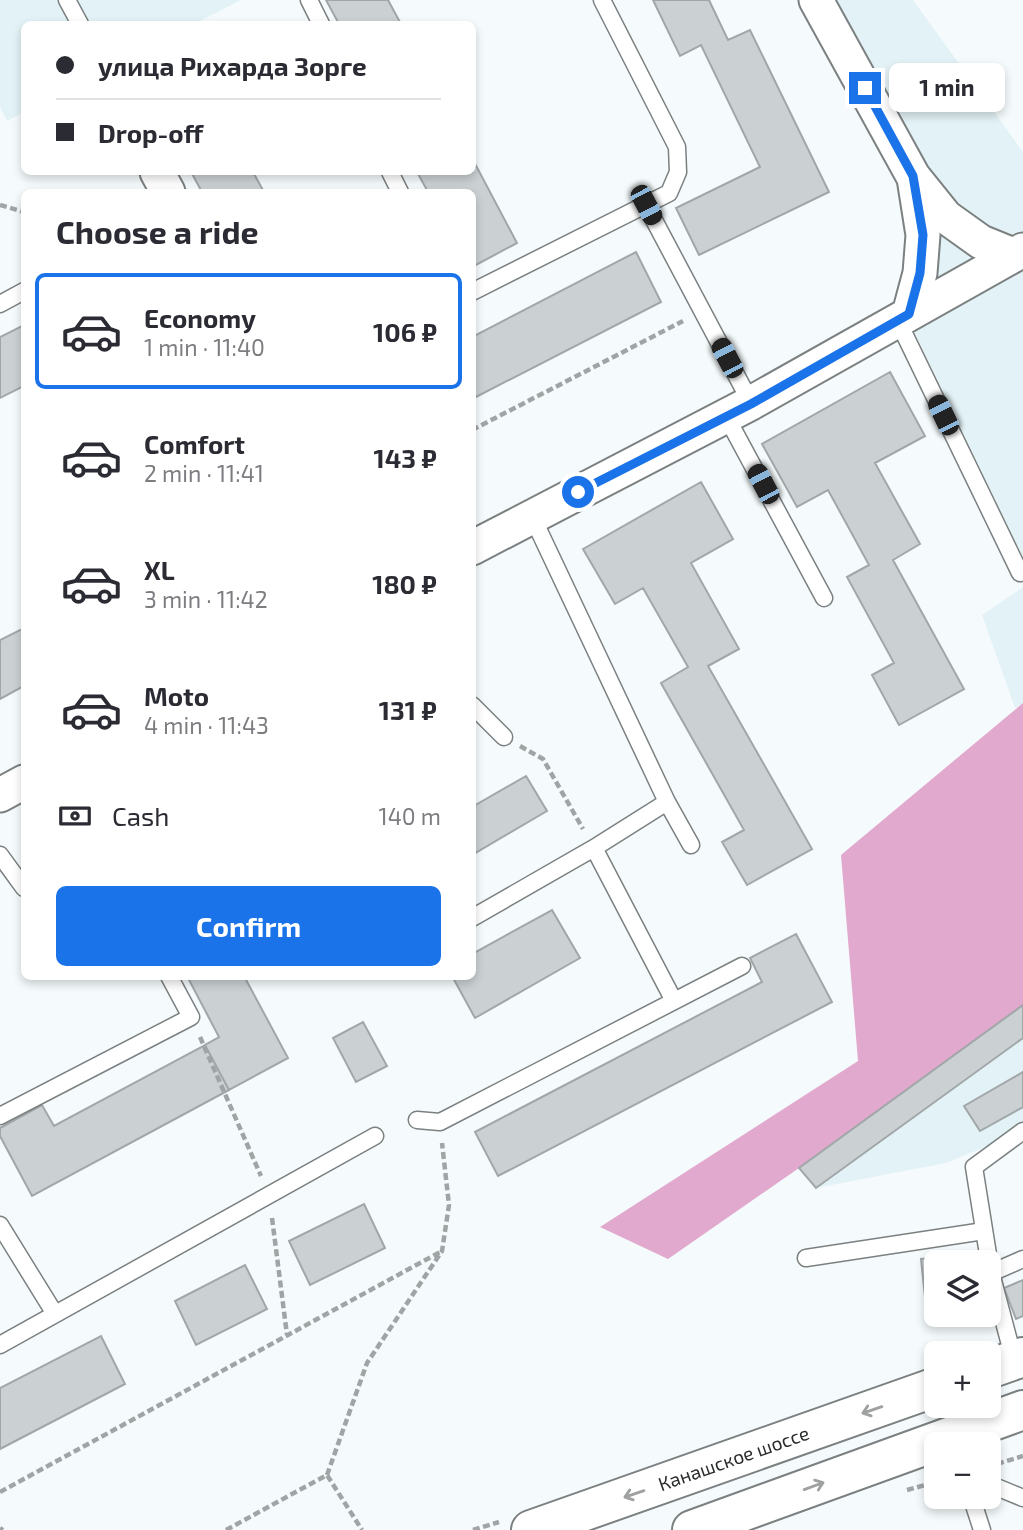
<!DOCTYPE html>
<meta charset="utf-8">
<style>
body{margin:0;font-family:"Exo 2",sans-serif;background:#f7f7f7;color:#2b2b33;height:100vh;display:flex;flex-direction:column;font-size:26px;white-space:nowrap}
*{box-sizing:border-box;margin:0}
p{font-size:23px;color:#7c7c81}
.icon{flex:none;width:38px;height:38px;fill:none;stroke:currentColor;stroke-width:2;stroke-linecap:round;stroke-linejoin:round}
.map{position:relative;flex:1;overflow:hidden}
.sheet{position:absolute;left:21px;top:189px;width:455px;height:791px;display:flex;flex-direction:column;background:#fff;border-radius:10px;box-shadow:0 4px 10px #0003}
.sheet>*{flex:none}
.guide{position:absolute;left:21px;top:21px;width:455px;height:154px;border-radius:10px;box-shadow:0 4px 10px #0003;display:grid;align-content:center;height:154px;padding:0 35px;background:#fff}
.fabs{position:absolute;left:924px;top:1250px;display:grid;gap:14px}
.fabs a{display:grid;place-items:center;width:77px;height:77px;border-radius:10px;background:#fff;box-shadow:0 4px 10px #0003;font-size:35px}
.end{position:absolute;width:32px;height:32px;margin:-16px;border:9px solid #1a73e8;background:#fff;box-shadow:0 0 0 4px #fff}
.from{border-radius:50%}
.bubble{position:absolute;height:49px;border-radius:10px;background:#fff;box-shadow:0 4px 10px #0003;font-size:23px;font-weight:700;line-height:49px;text-align:center}
.car{position:absolute;width:21px;height:42px;margin:-21px -10px;border-radius:9px;box-shadow:0 0 5px 2px #0007;background:linear-gradient(#222 24%,#8ab4d8 0 40%,#222 0 76%,#8ab4d8 0 86%,#222 0)}
.guide b{display:flex;align-items:center;gap:24px;height:66px;font-size:26px}
.guide b+b{border-top:2px solid #e1e1e2}
.guide i{width:18px;height:18px;background:#2b2b33}
ul{padding:0;list-style:none}
li{display:flex;align-items:center;gap:21px;height:116px;margin:0 14px 10px;padding:0 21px;border:4px solid transparent;border-radius:10px}
li div{flex:1}
li b{display:block;font-size:26px}
li em{font-style:normal;font-weight:700}
li.current{border-color:#1a73e8}
li>.icon{width:63px;height:63px;stroke-width:1.5}
h2{padding:0 35px;font-size:32px;line-height:84px}
.pay{display:flex;align-items:center;gap:18px;height:77px;padding:0 35px;font-size:26px}
.pay p{margin-inline-start:auto}
.action{display:flex;gap:14px;margin-top:auto;padding:14px 35px}
.action a{flex:1;height:80px;border-radius:10px;background:#1a73e8;color:#fff;font-size:28px;font-weight:700;line-height:80px;text-align:center}
.map>svg:first-child{display:block}
</style>
<div class="map">
<svg width="1023" height="1530" viewBox="0 0 1023 1530">
<rect width="100%" height="100%" fill="#f5fbfc"/>
<path fill="#e3f2f6" d="M0,0H241L194,24H24V112L7,121L0,107Z
M823,0H913L1023,152V557L912,327L940,250Z
M1023,587V703L1015,708L982,615Z
M1023,1005V1132L946,1163L816,1188L799,1168Z"/>
<path fill="#e2a9ce" d="M1023,703V1005L799,1168L668,1259L600,1227L858,1061L841,855Z"/>
<path fill="#cbd1d3" stroke="#a1a7a8" stroke-width="2" d="M326,0H388L401,24H339Z
M653,0H709L728,40L750,30L829,192L699,255L676,208L760,167L701,45L680,56Z
M472,158L517,243L472,267V192H428L417,172H472Z
M191,172H253L264,192H202Z
M636,252L661,302L472,399V337Z
M24,325V386L0,398V337Z
M890,372L925,436L875,463L920,544L893,560L964,689L899,725L872,675L894,663L847,577L869,565L828,490L797,507L762,444Z
M701,482L733,539L691,563L739,649L708,666L812,849L747,885L722,842L744,830L661,683L688,667L643,588L615,604L583,549Z
M24,628V686L0,699V640Z
M526,776L547,811L472,855V807Z
M552,910L580,958L475,1018L452,976H472V954Z
M796,934L832,1002L498,1176L475,1132L762,982L750,958Z
M187,976H244L288,1058L229,1090L205,1045L219,1037Z
M1023,1005V1038L816,1188L799,1168Z
M363,1022L387,1066L356,1082L333,1038Z
M205,1045L229,1090L32,1196L0,1136V1128L42,1105L54,1126Z
M1023,1072V1107L980,1131L964,1106Z
M364,1204L385,1248L310,1285L289,1241Z
M977,1254L978,1262H936V1296L925,1297L921,1259Z
M245,1265L267,1309L196,1345L175,1301Z
M1023,1280V1316L1016,1319L1004,1288Z
M101,1336L125,1384L0,1449V1388Z"/>
<g fill="none" stroke-linecap="round" stroke-linejoin="round">
<defs>
<path id="service" d="M67,0L80,24
M309,0L321,24
M390,172L400,192
M646,205L751,403
M472,292L669,193L678,172L677,147L602,0
M0,304L24,291
M898,321L1020,573
M726,416L824,598
M532,516L667,802L691,845
M472,705L504,737
M667,802L594,848L674,1001
M0,855L24,888
M472,918L594,848
M0,1116L191,1017L169,976
M417,1120L440,1122L742,966
M0,1225L55,1314
M806,1258L984,1231
M991,1273L1023,1259
M0,1345L375,1136
M1014,1360L991,1273L974,1167L1023,1131
M989,1484L1023,1498
M971,1496L982,1530"/>
<path id="minor" d="M816,0L913,176L946,217L981,242L1013,255
M157,172L168,192
M909,314L920,273L923,235L914,178
M472,548L751,403L1023,250
M0,795L24,782"/>
<g id="primary">
<path d="M989,1369L1023,1357"/>
<path id="s1" d="M531,1530L936,1387"/>
<path d="M692,1530L1023,1410"/>
</g>
</defs>
<use href="#service" stroke="#7b8081" stroke-width="19"/>
<use href="#minor" stroke="#7b8081" stroke-width="37"/>
<use href="#primary" stroke="#7b8081" stroke-width="42"/>
<path stroke="#a0a4a5" stroke-width="4.5" stroke-dasharray="7 3.5" stroke-linecap="butt" d="M0,205L24,212
M472,430L683,321
M520,746L543,759L583,829
M200,1037L261,1176
M272,1218L287,1335
M997,1464L1023,1456
M327,1475L367,1363L442,1251L449,1205L442,1143
M907,1490L936,1482
M0,1492L442,1251
M0,1528L3,1530
M226,1530L327,1475L362,1530
M473,1530L499,1522"/>
<use href="#service" stroke="#fff" stroke-width="16"/>
<use href="#minor" stroke="#fff" stroke-width="33"/>
<use href="#primary" stroke="#fff" stroke-width="38"/>
</g>
<defs><path id="oneway-shaft" d="M-6 0H5M1.5-3L5.5 0L1.5 3" fill="none" stroke-width="1.6" stroke-linecap="round" stroke-linejoin="round" transform="scale(1.75)"/></defs>
<g stroke="#9fa0a0">
<use href="#oneway-shaft" transform="translate(872 1410) rotate(161)"/>
<use href="#oneway-shaft" transform="translate(814 1486) rotate(-20)"/>
<use href="#oneway-shaft" transform="translate(634 1494) rotate(161)"/>
</g>
<g fill="none" stroke-linecap="round" stroke-linejoin="round">
<path stroke="#1a73e8" stroke-width="9" d="M578,492L751,404L909,314L920,273L923,235L913,176L865,88"/>
</g>
<g text-anchor="middle" stroke-width="5" stroke-linejoin="round" paint-order="stroke">
<g font-size="19" fill="#292b2c" stroke="#fff">
<text dy="7" stroke="none"><textPath href="#s1" startOffset="215">Канашское шоссе</textPath></text>
</g>
</g>
</svg>
<div class="fabs">
<a><svg class="icon" aria-label="layers" viewBox="0 0 24 24"><path d="M12 4l9 5-9 5-9-5zM3 14l9 5 9-5"/></svg></a>
<a>+</a>
<a>−</a>
</div>
<i class="end from" style="left:578px;top:492px"></i>
<i class="end" style="left:865px;top:88px"></i>
<div class="bubble" style="left:889px;top:63px;width:116px">1 min</div>
<i class="car" style="left:646px;top:205px;rotate:152deg"></i>
<i class="car" style="left:727px;top:358px;rotate:332deg"></i>
<i class="car" style="left:943px;top:415px;rotate:334deg"></i>
<i class="car" style="left:763px;top:484px;rotate:332deg"></i>
<div class="guide">
<b><i class="from"></i>улица Рихарда Зорге</b>
<b><i></i>Drop-off</b>
</div>
<section class="sheet">
<h2>Choose a ride</h2>
<ul>
<li class="current"><svg class="icon" aria-label="car" viewBox="0 0 24 24"><path d="M5 17H2v-5l4-1 3-4h7l3 4 3 1v5h-3M9 17h6M6 11h13"/><circle cx="7" cy="17" r="2"/><circle cx="17" cy="17" r="2"/></svg><div><b>Economy</b><p>1 min · 11:40</p></div><em>106 ₽</em></li>
<li><svg class="icon" aria-label="car" viewBox="0 0 24 24"><path d="M5 17H2v-5l4-1 3-4h7l3 4 3 1v5h-3M9 17h6M6 11h13"/><circle cx="7" cy="17" r="2"/><circle cx="17" cy="17" r="2"/></svg><div><b>Comfort</b><p>2 min · 11:41</p></div><em>143 ₽</em></li>
<li><svg class="icon" aria-label="car" viewBox="0 0 24 24"><path d="M5 17H2v-5l4-1 3-4h7l3 4 3 1v5h-3M9 17h6M6 11h13"/><circle cx="7" cy="17" r="2"/><circle cx="17" cy="17" r="2"/></svg><div><b>XL</b><p>3 min · 11:42</p></div><em>180 ₽</em></li>
<li><svg class="icon" aria-label="car" viewBox="0 0 24 24"><path d="M5 17H2v-5l4-1 3-4h7l3 4 3 1v5h-3M9 17h6M6 11h13"/><circle cx="7" cy="17" r="2"/><circle cx="17" cy="17" r="2"/></svg><div><b>Moto</b><p>4 min · 11:43</p></div><em>131 ₽</em></li>
</ul>
<div class="pay"><svg class="icon" aria-label="cash" viewBox="0 0 24 24"><path d="M3 7h18v10H3z"/><circle cx="12" cy="12" r="2"/></svg>Cash<p>140 m</p></div>
<div class="action"><a>Confirm</a></div>
</section>
</div>
